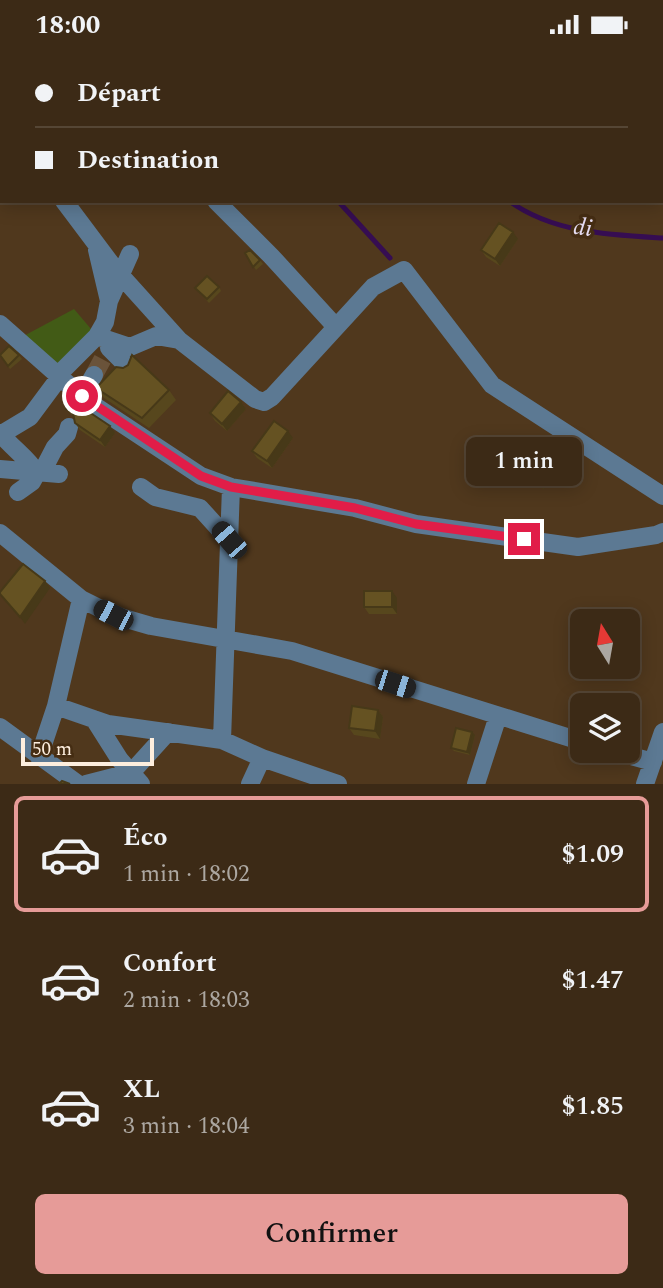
<!DOCTYPE html>
<html lang="fr">
<meta charset="utf-8">
<style>
body{margin:0;font-family:Spectral,serif;background:#473623;color:#f1f3f6;height:100vh;display:flex;flex-direction:column;font-size:26px;white-space:nowrap}
*{box-sizing:border-box;margin:0}
p{font-size:23px;color:#aca7a1}
.icon{flex:none;width:38px;height:38px;fill:none;stroke:currentColor;stroke-width:2;stroke-linecap:round;stroke-linejoin:round}
.map{position:relative;height:735px;overflow:hidden}
.panel{display:flex;flex-direction:column;background:#3c2a16;flex:1}
.panel>*{flex:none}
.hud{position:absolute;left:0px;top:0px;width:663px;height:154px;box-shadow:0 4px 18px #0003,0 0 0 2px #554635;display:grid;align-content:center;height:154px;padding:0 35px;background:#3c2a16}
.needle{width:46px;rotate:349deg}
.buttons{position:absolute;left:570px;top:560px;display:grid;gap:14px}
.buttons a{display:grid;place-items:center;width:70px;height:70px;border-radius:10px;background:#3c2a16;box-shadow:0 4px 18px #0003,0 0 0 2px #554635;font-size:35px}
.scale{position:absolute;left:21px;bottom:18px;width:133px;box-sizing:border-box;padding-left:7px;border:4px solid #fdeede;border-top:0;font-size:19px;line-height:24px;white-space:nowrap;color:#fdeede;-webkit-text-stroke:5px #452d13;paint-order:stroke}
.end{position:absolute;width:32px;height:32px;margin:-16px;border:9px solid #e11d48;background:#fff;box-shadow:0 0 0 4px #fff}
.from{border-radius:50%}
.bubble{position:absolute;height:49px;border-radius:10px;background:#3c2a16;box-shadow:0 4px 18px #0003,0 0 0 2px #554635;font-size:23px;font-weight:600;line-height:49px;text-align:center}
.car{position:absolute;width:21px;height:42px;margin:-21px -10px;border-radius:9px;box-shadow:0 0 5px 2px #0007;background:linear-gradient(#222 24%,#8ab4d8 0 40%,#222 0 76%,#8ab4d8 0 86%,#222 0)}
.hud b{display:flex;align-items:center;gap:24px;height:66px;font-size:26px}
.hud b+b{border-top:2px solid #554635}
.hud i{width:18px;height:18px;background:#f1f3f6}
ul{padding:12px 0 0;list-style:none}
li{display:flex;align-items:center;gap:21px;height:116px;margin:0 14px 10px;padding:0 21px;border:4px solid transparent;border-radius:10px}
li div{flex:1}
li b{display:block;font-size:26px}
li em{font-style:normal;font-weight:600}
li.selected{border-color:#e69b98}
li>.icon{width:63px;height:63px;stroke-width:1.5}
.action{display:flex;gap:14px;margin-top:auto;padding:14px 35px}
.action a{flex:1;height:80px;border-radius:10px;background:#e69b98;color:#111;font-size:28px;font-weight:600;line-height:80px;text-align:center}
.status{display:flex;justify-content:space-between;align-items:center;height:49px;padding:0 35px;background:#3c2a16;direction:ltr}
.status svg{height:19px;fill:currentColor}
.map>svg:first-child{display:block}
</style>
<div class="status"><b>18:00</b><svg viewBox="0 0 49 12"><path d="M0 12V9h3v3zM5 12V6h3v6zM10 12V3h3v9zM15 12V0h3v12zM26 1h20v11H26zM47 4h2v5h-2z"/></svg></div>
<div class="map">
<svg width="663" height="735" viewBox="0 0 663 735">
<rect width="100%" height="100%" fill="#50381d"/>
<path fill="#425b16" d="M74,260L97,287L57,327L18,290Z"/>
<g fill="none" stroke-linecap="round" stroke-linejoin="round">
<path stroke="#360d52" stroke-width="5" d="M242,0L243,2
M537,2L538,0
M338,152L390,209
M509,152C553,184 610,186 663,189"/>
<path stroke="#6a533a" stroke-width="18" stroke-dasharray="18 9" stroke-linecap="butt" d="M94,326L108,300"/>
<path stroke="#5c7993" stroke-width="18" d="M85,0L87,2
M0,58L2,61
M64,152L115,220L179,291L255,350L264,353L272,348L373,238L404,221L492,336L663,447
M216,152L271,207L336,278
M97,201L109,252
M0,275L86,351L201,427L231,438L355,459L416,475L578,498L656,486L663,483
M97,287L130,298L156,287L179,291
M109,299L128,318
M57,327L97,287L105,273L109,252L130,205
M82,347L94,326
M0,384C12,399 27,408 37,424L32,433L18,443
M0,386L30,368L59,329
M0,420L59,425
M42,423L55,398L67,385L69,378
M141,438L155,448L200,459L229,491
M0,484L81,550L113,566L151,577L292,602L583,693
M56,657L108,675L222,691L262,709L338,735
M94,670L120,711L141,735
M0,678L78,735
M222,691L231,438
M613,702L653,713
M39,708L56,657L81,550
M86,735L129,724
M121,735L168,683
M250,735L262,709
M476,735L498,667
M645,735L663,683"/>
</g>
<path fill="#57471d" d="M7,0H17L15,2H8Z
M518,190L500,217L486,208L481,201Z
M245,204L260,211L263,215L256,221Z
M219,238L221,242L209,254L195,239Z
M19,306L22,310L10,320L2,310Z
M96,339L169,341L176,351L149,379L104,349Z
M241,353L246,360L227,382L215,372L210,364Z
M66,360L115,384L105,398L80,381L75,374L74,368Z
M293,389L272,419L257,409L252,402Z
M552,421L555,424L544,440L533,433L530,429Z
M397,549V565H369L364,558Z
M378,661L383,668L380,690L354,686L349,679Z
M475,686L470,706L454,702L451,699Z"/>
<path fill="#473918" d="M513,183L518,190L500,217L495,210Z
M241,353L246,360L227,382L222,375Z
M110,377L115,384L105,398L100,391Z
M288,382L293,389L272,419L267,412Z
M552,421L555,424L544,440L541,436Z
M45,532L50,539L25,575L20,568Z
M392,542L397,549V565L392,558Z
M378,661L383,668L380,690L375,682Z
M472,683L475,686L470,706L467,703Z"/>
<path fill="#655222" stroke="#473918" stroke-width="2" d="M499,174L513,183L495,210L481,201Z
M250,201L260,211L253,218L245,204Z
M207,227L219,238L207,250L195,239Z
M9,297L19,306L8,317L0,306Z
M132,306L169,341L142,369L96,339L116,318L123,319L128,316Z
M228,342L241,353L222,375L210,364Z
M71,351L110,377L100,391L75,374L73,364L66,360Z
M274,372L288,382L267,412L252,402Z
M541,413L552,421L541,436L530,429Z
M23,515L45,532L20,568L0,545V543Z
M364,542H392V558H364Z
M352,657L378,661L375,682L349,679Z
M456,679L472,683L467,703L451,699Z
M62,732L70,735H59Z"/>
<g fill="none" stroke-linecap="round" stroke-linejoin="round">
<path stroke="#e11d48" stroke-width="9" d="M82,347L201,427L231,438L355,459L416,475L524,490"/>
</g>
<g text-anchor="middle" stroke-width="7" stroke-linejoin="round" paint-order="stroke">
<g font-size="24" font-style="italic" fill="#e6dcf1" stroke="#452d13">
<text transform="translate(583 178) rotate(8)" y="8">di</text>
</g>
</g>
</svg>
<div class="buttons">
<a><svg class="needle" viewBox="-14 -14 28 28"><path d="M0-13l5 13h-10z" fill="#e53935"/><path d="M0 13l5-13h-10z" fill="#aca7a1"/></svg></a>
<a><svg class="icon" aria-label="layers" viewBox="0 0 24 24"><path d="M12 4l9 5-9 5-9-5zM3 14l9 5 9-5"/></svg></a>
</div>
<div class="scale">50 m</div>
<i class="end from" style="left:82px;top:347px"></i>
<i class="end" style="left:524px;top:490px"></i>
<div class="bubble" style="left:466px;top:388px;width:116px">1 min</div>
<i class="car" style="left:229px;top:491px;rotate:319deg"></i>
<i class="car" style="left:113px;top:566px;rotate:297deg"></i>
<i class="car" style="left:395px;top:635px;rotate:108deg"></i>
<div class="hud">
<b><i class="from"></i>Départ</b>
<b><i></i>Destination</b>
</div>
</div>
<section class="panel">
<ul>
<li class="selected"><svg class="icon" aria-label="car" viewBox="0 0 24 24"><path d="M5 17H2v-5l4-1 3-4h7l3 4 3 1v5h-3M9 17h6M6 11h13"/><circle cx="7" cy="17" r="2"/><circle cx="17" cy="17" r="2"/></svg><div><b>Éco</b><p>1 min · 18:02</p></div><em>$1.09</em></li>
<li><svg class="icon" aria-label="car" viewBox="0 0 24 24"><path d="M5 17H2v-5l4-1 3-4h7l3 4 3 1v5h-3M9 17h6M6 11h13"/><circle cx="7" cy="17" r="2"/><circle cx="17" cy="17" r="2"/></svg><div><b>Confort</b><p>2 min · 18:03</p></div><em>$1.47</em></li>
<li><svg class="icon" aria-label="car" viewBox="0 0 24 24"><path d="M5 17H2v-5l4-1 3-4h7l3 4 3 1v5h-3M9 17h6M6 11h13"/><circle cx="7" cy="17" r="2"/><circle cx="17" cy="17" r="2"/></svg><div><b>XL</b><p>3 min · 18:04</p></div><em>$1.85</em></li>
</ul>
<div class="action"><a>Confirmer</a></div>
</section>
